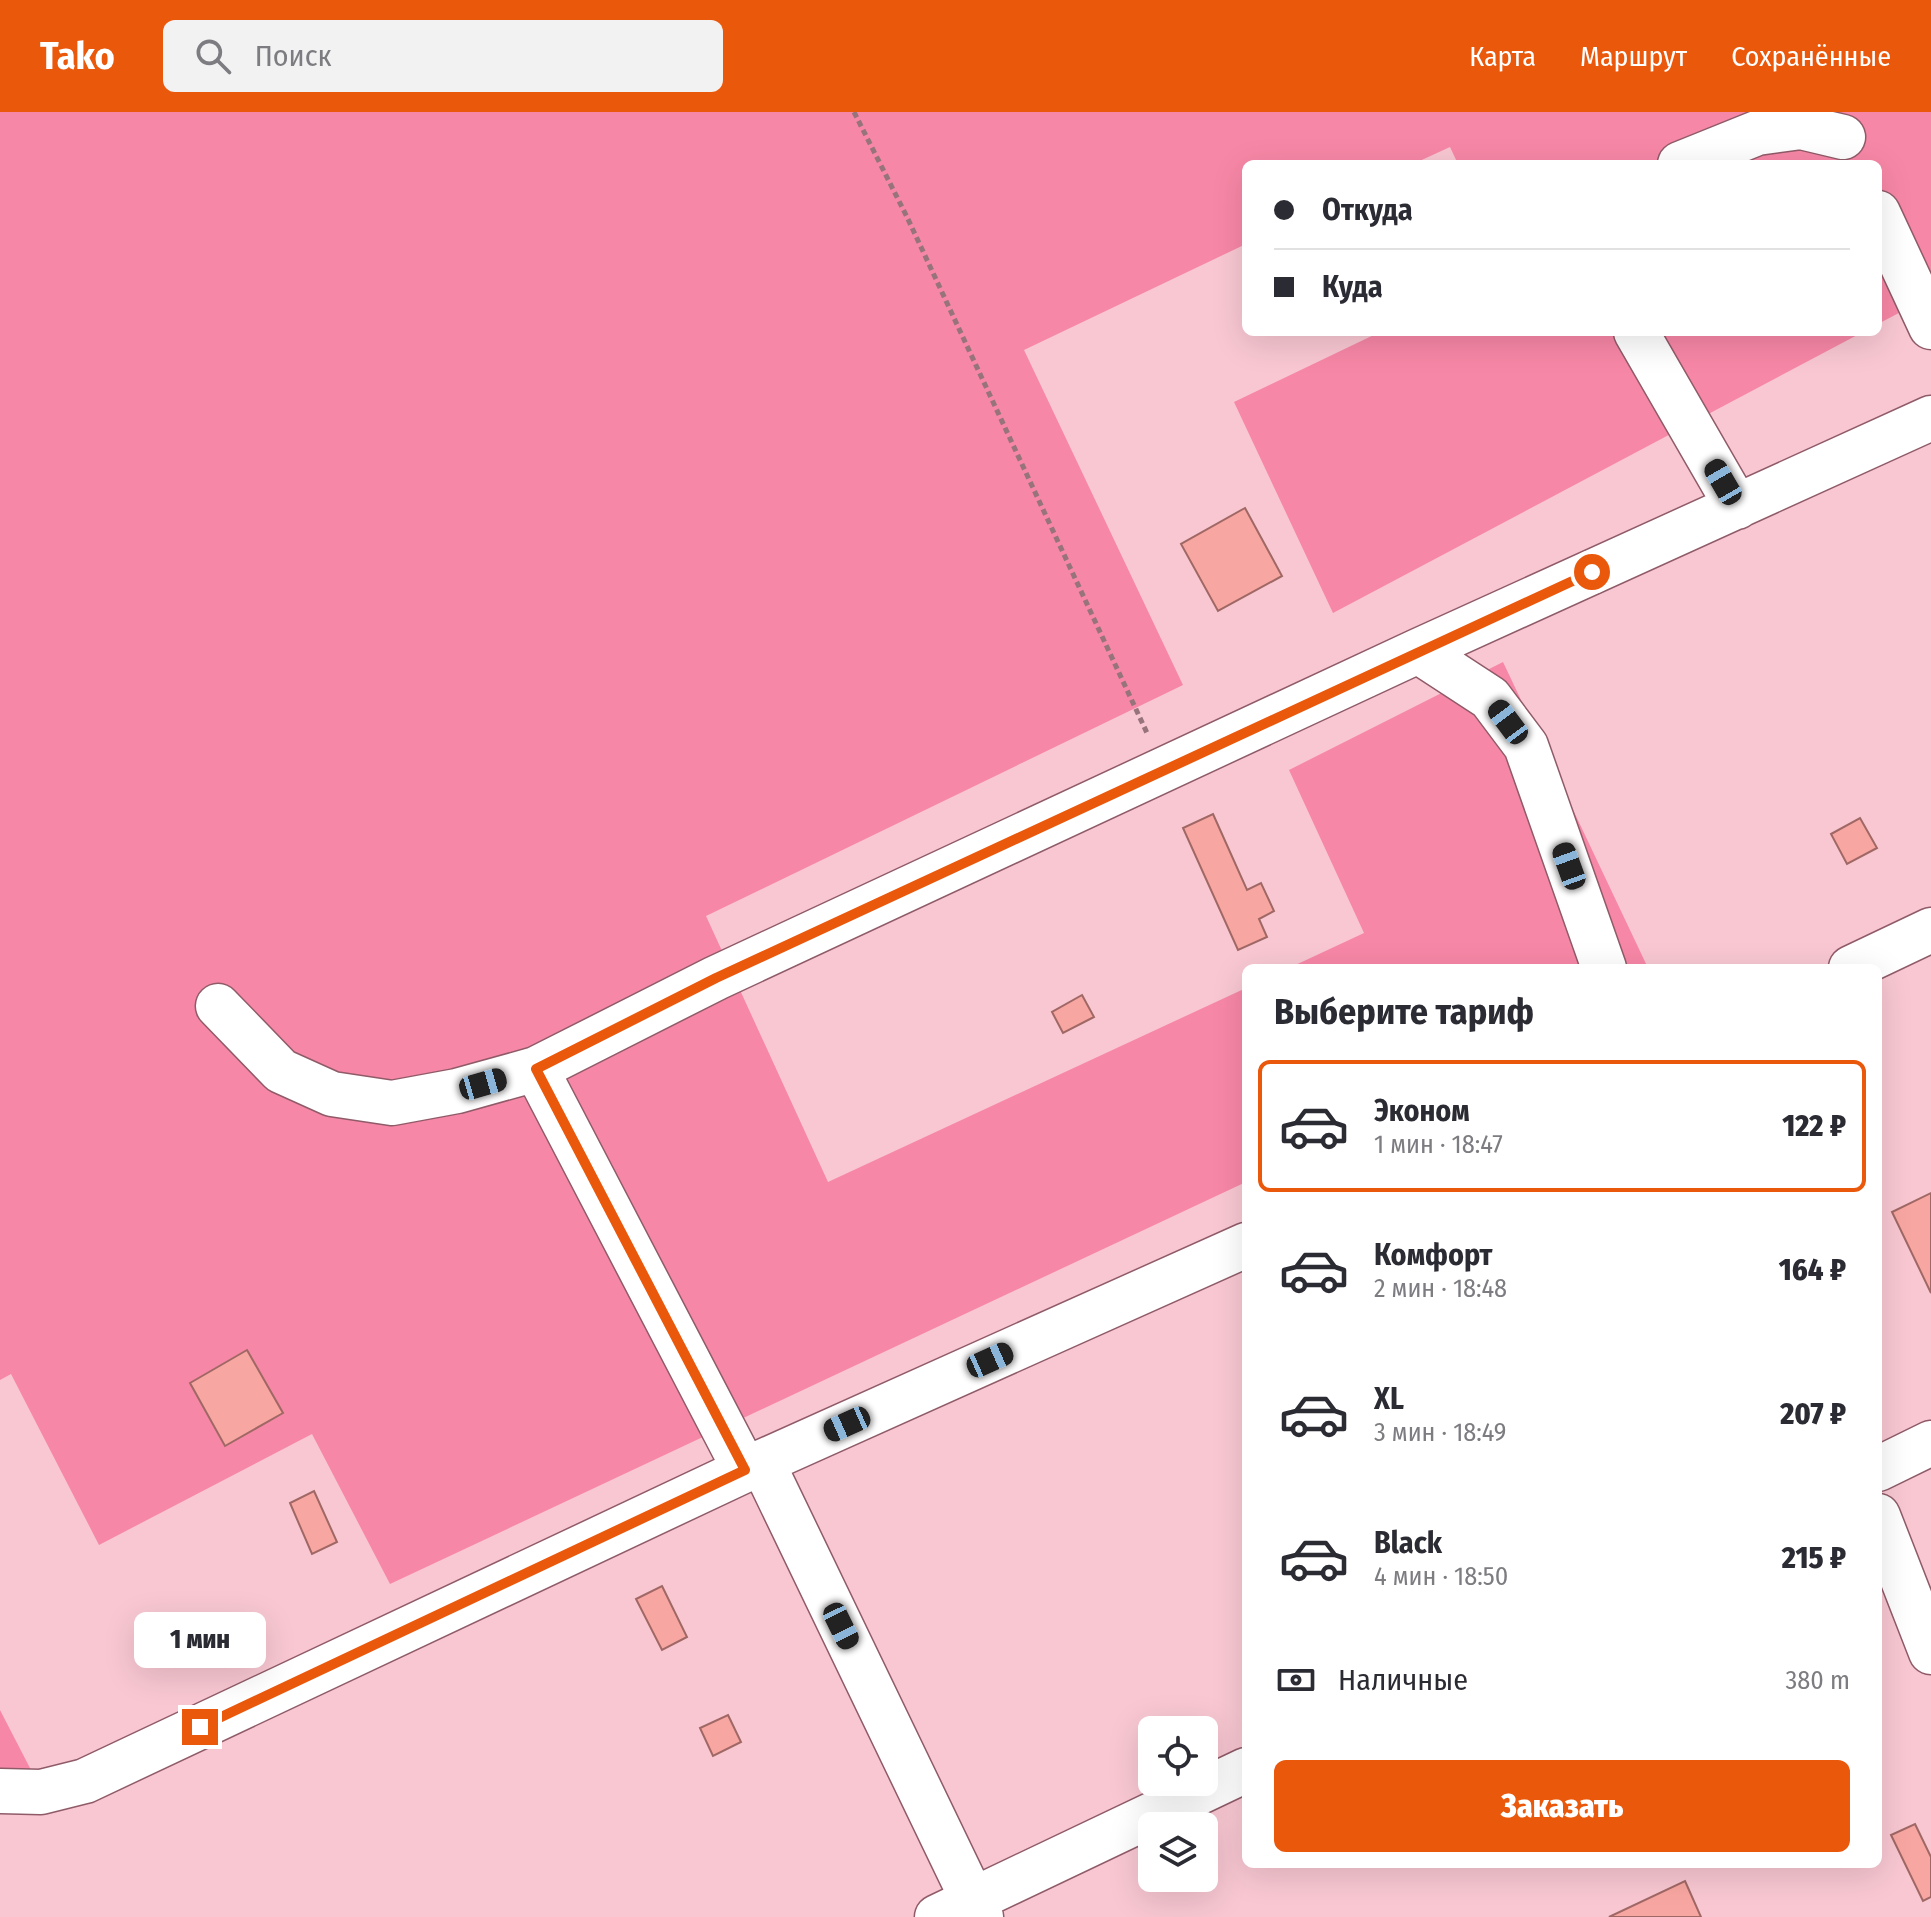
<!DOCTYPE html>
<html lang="ru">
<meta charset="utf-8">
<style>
body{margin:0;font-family:"Fira Sans Condensed",sans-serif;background:#f2f2f3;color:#2b2b33;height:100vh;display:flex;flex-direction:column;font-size:30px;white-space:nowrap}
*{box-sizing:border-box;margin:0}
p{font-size:26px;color:#7c7c81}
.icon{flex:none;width:44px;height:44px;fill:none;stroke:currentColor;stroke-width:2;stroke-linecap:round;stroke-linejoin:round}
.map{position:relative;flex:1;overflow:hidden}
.drawer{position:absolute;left:1242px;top:852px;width:640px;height:904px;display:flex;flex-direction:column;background:#fff;border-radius:12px;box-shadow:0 8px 32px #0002}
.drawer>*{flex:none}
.guide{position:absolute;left:1242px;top:48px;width:640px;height:176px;border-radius:12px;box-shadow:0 8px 32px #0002;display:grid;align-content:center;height:176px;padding:0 32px;background:#fff}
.buttons{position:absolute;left:1138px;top:1604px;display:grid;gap:16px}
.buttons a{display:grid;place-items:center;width:80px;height:80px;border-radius:12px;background:#fff;box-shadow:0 8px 32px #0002;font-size:40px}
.end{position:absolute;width:36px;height:36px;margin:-18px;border:10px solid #ea580c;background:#fff;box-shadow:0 0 0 4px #fff}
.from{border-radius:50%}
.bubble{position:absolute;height:56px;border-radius:12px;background:#fff;box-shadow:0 8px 32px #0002;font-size:26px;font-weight:800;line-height:56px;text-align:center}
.car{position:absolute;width:24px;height:48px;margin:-24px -12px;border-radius:10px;box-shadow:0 0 6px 2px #0007;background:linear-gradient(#222 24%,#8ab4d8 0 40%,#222 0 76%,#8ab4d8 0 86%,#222 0)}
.guide b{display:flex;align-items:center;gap:28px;height:76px;font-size:30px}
.guide b+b{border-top:2px solid #e1e1e2}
.guide i{width:20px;height:20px;background:#2b2b33}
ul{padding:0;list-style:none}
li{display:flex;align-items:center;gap:24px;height:132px;margin:0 16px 12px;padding:0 16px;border:4px solid transparent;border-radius:12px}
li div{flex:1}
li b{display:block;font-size:30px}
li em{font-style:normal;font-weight:800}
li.current{border-color:#ea580c}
li>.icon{width:72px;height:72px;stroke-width:1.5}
h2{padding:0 32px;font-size:36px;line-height:96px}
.pay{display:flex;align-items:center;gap:20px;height:88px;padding:0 32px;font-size:30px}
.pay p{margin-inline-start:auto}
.primary-button{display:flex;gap:16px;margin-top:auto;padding:16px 32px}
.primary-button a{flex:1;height:92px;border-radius:12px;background:#ea580c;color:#fff;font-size:32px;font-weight:800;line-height:92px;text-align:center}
header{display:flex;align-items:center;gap:48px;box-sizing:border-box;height:112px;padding:0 40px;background:#ea580c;color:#fff}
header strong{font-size:38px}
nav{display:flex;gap:44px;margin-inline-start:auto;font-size:28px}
.search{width:560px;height:72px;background:#f2f2f3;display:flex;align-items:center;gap:20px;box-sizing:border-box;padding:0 28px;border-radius:12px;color:#7c7c81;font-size:30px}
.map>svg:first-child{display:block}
</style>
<header>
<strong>Tako</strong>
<div class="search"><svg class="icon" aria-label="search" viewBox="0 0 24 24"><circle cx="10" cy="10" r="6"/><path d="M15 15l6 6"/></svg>Поиск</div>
<nav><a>Карта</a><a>Маршрут</a><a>Сохранённые</a></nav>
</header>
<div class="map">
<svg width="1931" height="1805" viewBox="0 0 1931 1805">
<rect width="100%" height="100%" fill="#f8c7d2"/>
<path fill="#f787a6" d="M0,0H1931V184L1878,212V52H1458L1450,35L1413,52H1246V132L1024,238L1183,573L706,804L828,1070L1246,876V1070L390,1472L312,1322L99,1433L11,1262L0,1268Z
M1380,220H1863L1333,501L1234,290Z
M1503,550L1648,856H1289L1364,821L1289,658Z
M0,1598L31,1658L0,1674Z"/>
<path fill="#f8a6a1" stroke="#a06865" stroke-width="2" d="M1245,396L1282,464L1218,499L1181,432Z
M1213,702L1247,778L1261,771L1274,799L1259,807L1267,825L1238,838L1183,716Z
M1860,706L1877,736L1847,752L1831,722Z
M1082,883L1094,905L1063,921L1052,900Z
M1931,1081V1181L1892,1100Z
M247,1238L283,1301L225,1334L190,1271Z
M314,1379L337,1430L312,1442L290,1391Z
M662,1474L687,1525L662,1538L636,1487Z
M728,1603L741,1630L713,1644L700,1616Z
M1915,1712L1931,1745V1785L1923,1789L1891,1723Z
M1685,1769L1701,1805H1609Z"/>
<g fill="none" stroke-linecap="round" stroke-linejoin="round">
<defs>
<path id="minor" d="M1680,52L1757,21L1801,15L1843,25
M1878,101L1931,215
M1636,220L1737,395
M1418,539L1490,586L1526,634L1604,856
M1851,856L1931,818
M218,894L281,959L332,982L392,991L457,979L536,957L716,866L1418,539L1931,306
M536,957L745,1358
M762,1350L981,1805
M1878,1357L1931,1331
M1878,1404L1931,1540
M0,1679L41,1680L85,1669L762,1350L1246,1133
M937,1805L1246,1658"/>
</defs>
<use href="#minor" stroke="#905b69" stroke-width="47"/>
<path stroke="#97747c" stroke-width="5" stroke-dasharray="6 4" stroke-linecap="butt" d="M854,0L907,105L1147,621"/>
<use href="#minor" stroke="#fff" stroke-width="44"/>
</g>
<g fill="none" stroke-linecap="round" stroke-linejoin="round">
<path stroke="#ea580c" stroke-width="10" d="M200,1615L745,1358L536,957L716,866L1592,460"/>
</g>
</svg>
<div class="buttons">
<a><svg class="icon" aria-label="locate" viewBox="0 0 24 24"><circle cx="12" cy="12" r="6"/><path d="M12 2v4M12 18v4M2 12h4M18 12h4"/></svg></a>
<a><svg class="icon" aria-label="layers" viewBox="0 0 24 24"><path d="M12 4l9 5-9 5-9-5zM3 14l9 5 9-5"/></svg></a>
</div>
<i class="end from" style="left:1592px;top:460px"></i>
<i class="end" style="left:200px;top:1615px"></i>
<div class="bubble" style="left:134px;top:1500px;width:132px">1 мин</div>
<i class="car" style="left:1723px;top:370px;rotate:330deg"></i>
<i class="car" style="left:1508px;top:610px;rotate:323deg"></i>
<i class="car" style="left:1569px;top:754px;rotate:340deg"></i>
<i class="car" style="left:483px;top:972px;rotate:74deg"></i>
<i class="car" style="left:990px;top:1248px;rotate:66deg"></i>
<i class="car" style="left:847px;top:1312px;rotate:246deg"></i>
<i class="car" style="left:841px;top:1514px;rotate:154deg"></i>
<div class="guide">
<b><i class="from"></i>Откуда</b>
<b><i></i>Куда</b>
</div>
<section class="drawer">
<h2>Выберите тариф</h2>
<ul>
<li class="current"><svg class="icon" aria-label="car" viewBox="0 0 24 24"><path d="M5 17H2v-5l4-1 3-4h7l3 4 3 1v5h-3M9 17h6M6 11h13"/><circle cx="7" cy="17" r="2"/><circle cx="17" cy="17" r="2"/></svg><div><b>Эконом</b><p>1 мин · 18:47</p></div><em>122 ₽</em></li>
<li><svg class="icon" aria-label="car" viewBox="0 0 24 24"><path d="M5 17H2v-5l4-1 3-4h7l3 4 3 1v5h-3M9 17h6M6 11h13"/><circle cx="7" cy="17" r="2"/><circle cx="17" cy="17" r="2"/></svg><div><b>Комфорт</b><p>2 мин · 18:48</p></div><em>164 ₽</em></li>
<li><svg class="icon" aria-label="car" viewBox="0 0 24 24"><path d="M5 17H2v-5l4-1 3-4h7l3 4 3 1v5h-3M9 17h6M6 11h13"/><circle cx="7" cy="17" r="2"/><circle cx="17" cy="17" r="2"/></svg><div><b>XL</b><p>3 мин · 18:49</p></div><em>207 ₽</em></li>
<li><svg class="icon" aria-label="car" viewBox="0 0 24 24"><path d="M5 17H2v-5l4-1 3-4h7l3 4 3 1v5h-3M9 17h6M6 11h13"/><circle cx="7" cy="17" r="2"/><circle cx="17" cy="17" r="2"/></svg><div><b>Black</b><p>4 мин · 18:50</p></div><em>215 ₽</em></li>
</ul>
<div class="pay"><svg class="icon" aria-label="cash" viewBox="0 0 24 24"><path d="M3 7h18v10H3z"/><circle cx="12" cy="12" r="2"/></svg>Наличные<p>380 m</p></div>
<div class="primary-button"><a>Заказать</a></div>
</section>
</div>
